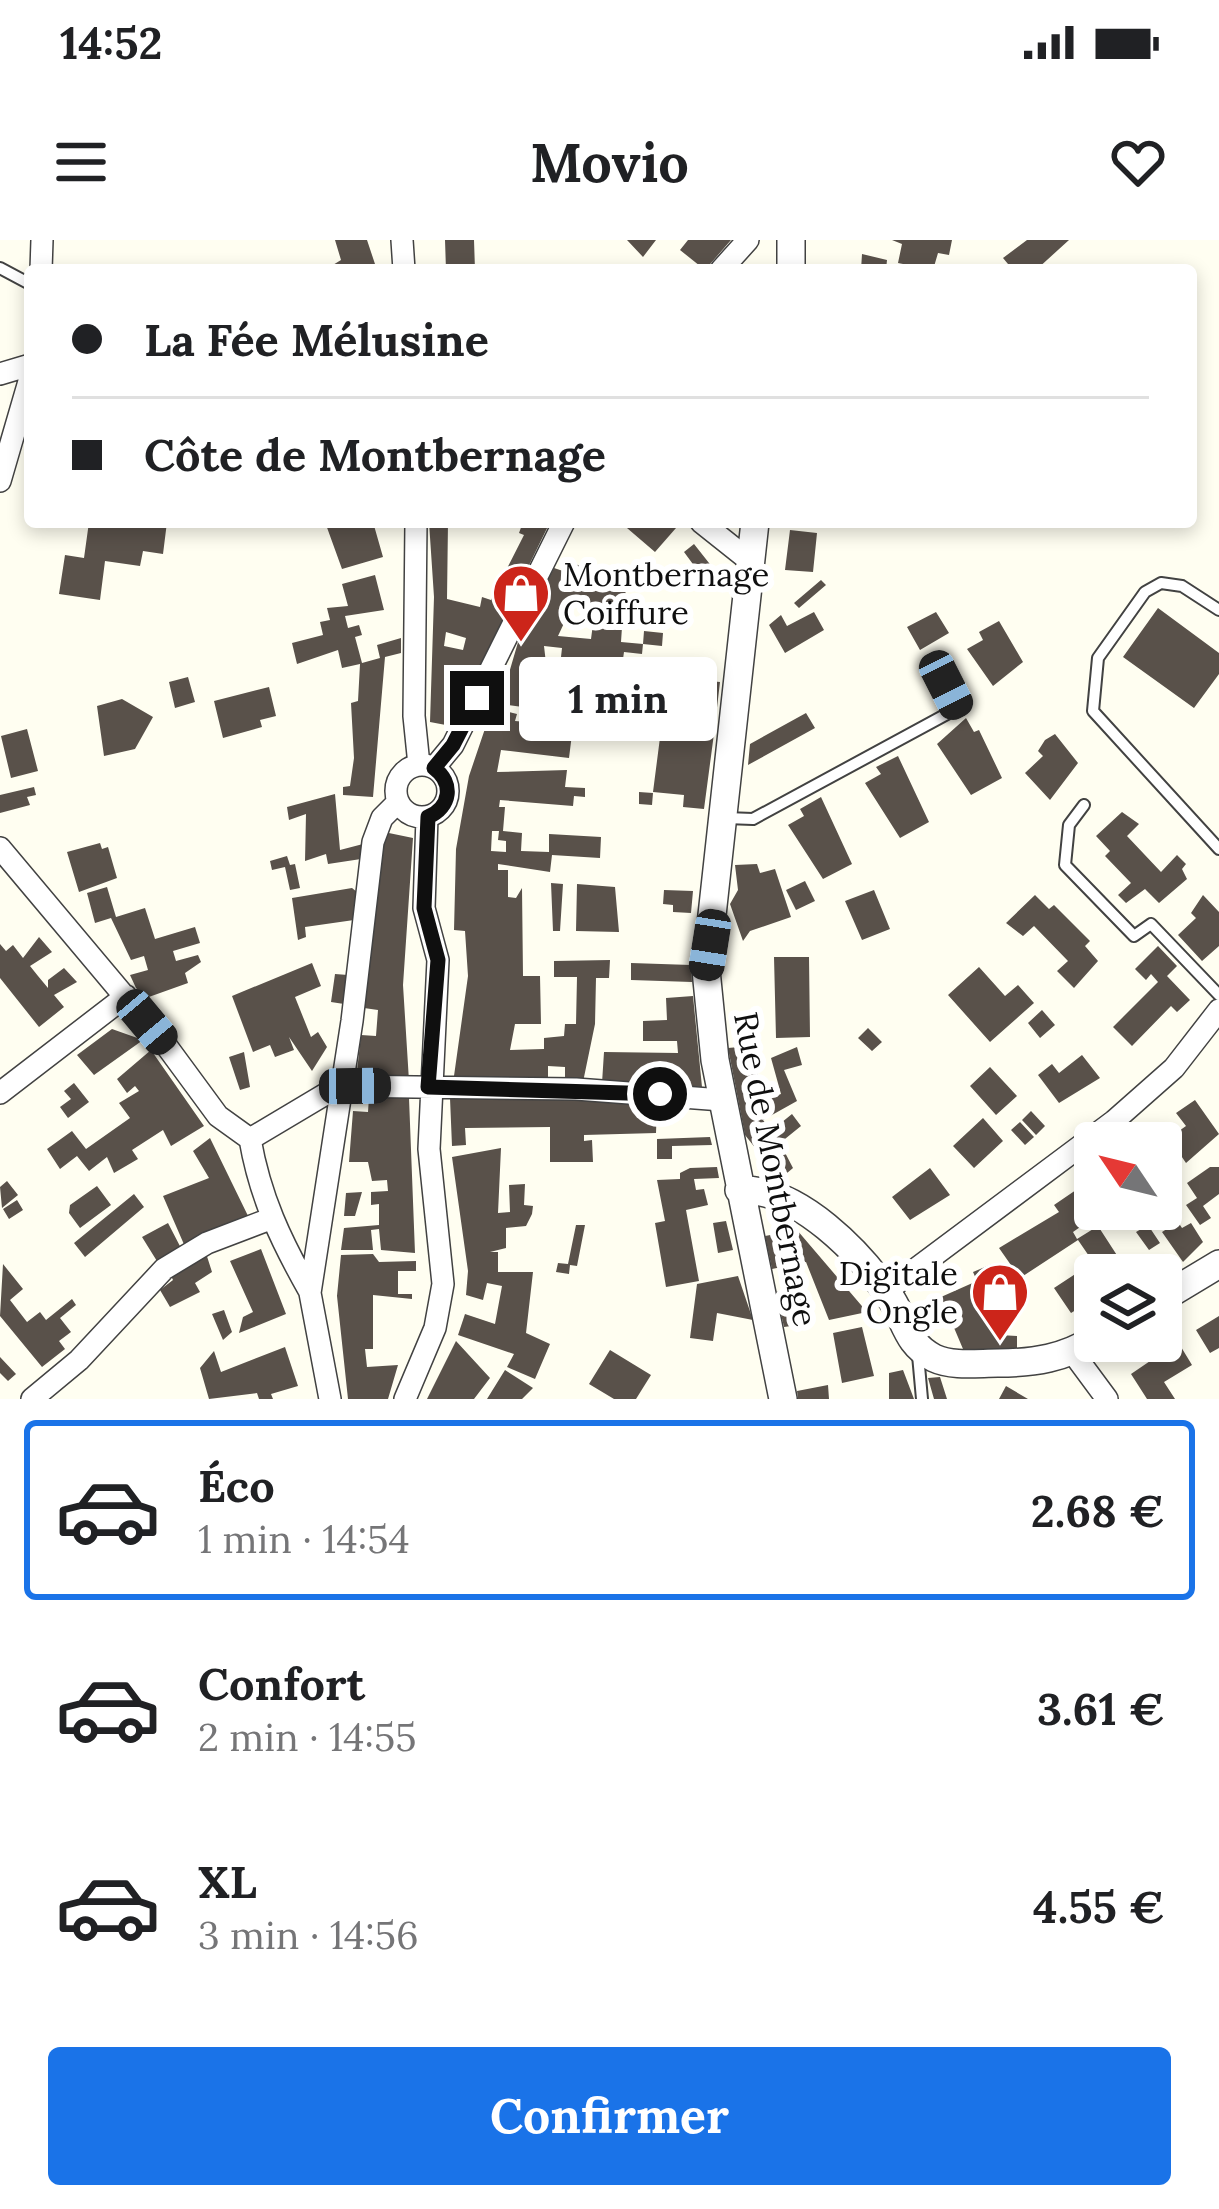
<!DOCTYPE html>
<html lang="fr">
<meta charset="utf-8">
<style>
body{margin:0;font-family:Lora,serif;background:#f6f6f6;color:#202124;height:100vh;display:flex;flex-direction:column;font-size:45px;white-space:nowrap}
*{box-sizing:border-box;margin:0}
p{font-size:39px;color:#757577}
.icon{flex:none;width:66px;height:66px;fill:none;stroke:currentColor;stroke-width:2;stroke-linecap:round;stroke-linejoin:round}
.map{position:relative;height:1159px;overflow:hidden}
.sheet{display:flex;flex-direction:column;background:#fff;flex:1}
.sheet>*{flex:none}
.top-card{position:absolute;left:24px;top:24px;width:1173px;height:264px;border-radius:12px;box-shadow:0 6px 18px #0003;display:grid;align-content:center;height:264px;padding:0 48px;background:#fff}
.needle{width:78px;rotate:305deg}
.fabs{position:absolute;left:1074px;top:882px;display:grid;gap:24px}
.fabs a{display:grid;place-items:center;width:108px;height:108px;border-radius:12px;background:#fff;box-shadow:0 6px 18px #0003;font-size:60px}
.end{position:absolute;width:54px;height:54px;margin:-27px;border:15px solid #0f0f0f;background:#fff;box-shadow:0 0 0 6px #fff}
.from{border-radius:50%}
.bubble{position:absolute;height:84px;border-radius:12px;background:#fff;box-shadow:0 6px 18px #0003;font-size:39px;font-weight:800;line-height:84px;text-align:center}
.car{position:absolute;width:36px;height:72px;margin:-36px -18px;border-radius:15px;box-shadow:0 0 9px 3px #0007;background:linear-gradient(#222 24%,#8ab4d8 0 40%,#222 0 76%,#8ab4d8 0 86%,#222 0)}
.top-card b{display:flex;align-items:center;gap:42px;height:114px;font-size:45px}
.top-card b+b{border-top:3px solid #e0e0e0}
.top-card i{width:30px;height:30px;background:#202124}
ul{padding:21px 0 0;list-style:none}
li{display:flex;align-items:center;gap:36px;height:180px;margin:0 24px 18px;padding:0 24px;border:6px solid transparent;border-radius:12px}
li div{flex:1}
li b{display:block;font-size:45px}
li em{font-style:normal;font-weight:800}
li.active{border-color:#1a73e8}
li>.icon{width:108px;height:108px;stroke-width:1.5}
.primary-button{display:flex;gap:24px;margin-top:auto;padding:24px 48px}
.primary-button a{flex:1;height:138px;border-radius:12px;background:#1a73e8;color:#fff;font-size:48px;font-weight:800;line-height:138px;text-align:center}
.status{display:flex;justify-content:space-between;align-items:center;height:84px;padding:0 60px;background:#fff;direction:ltr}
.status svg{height:33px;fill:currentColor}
header{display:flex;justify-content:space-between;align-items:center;height:156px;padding:0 48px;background:#fff;font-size:54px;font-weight:800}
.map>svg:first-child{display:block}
</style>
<div class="status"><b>14:52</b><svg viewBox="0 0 49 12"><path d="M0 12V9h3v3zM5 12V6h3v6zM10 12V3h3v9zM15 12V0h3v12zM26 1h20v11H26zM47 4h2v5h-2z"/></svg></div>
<header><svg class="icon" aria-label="menu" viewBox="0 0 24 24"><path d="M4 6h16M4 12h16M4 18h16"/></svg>Movio<svg class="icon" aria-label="heart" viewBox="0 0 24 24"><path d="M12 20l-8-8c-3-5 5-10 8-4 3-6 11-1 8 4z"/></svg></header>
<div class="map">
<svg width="1219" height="1159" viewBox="0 0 1219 1159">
<rect width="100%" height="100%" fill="#fffef1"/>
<path fill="#59514a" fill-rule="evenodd" d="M335,0H367L377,30L328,28L341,20Z
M445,0H474L475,30H446Z
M627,0H656L643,17Z
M688,0H731L705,30L680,10Z
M892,0H952L949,15L938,13L933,30L898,23L902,4Z
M1027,0H1069L1036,30H1013L1003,18Z
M862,14L887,20L886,30H861Z
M89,282H167L163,314L143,311L140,326L105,321L100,360L59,354L65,315L84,318Z
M325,282H342L344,288L373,282L383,317L342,329Z
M429,282H448L447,359L480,367L482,357L491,360L524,295L519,293L523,282H550L451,486L430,482L434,357ZM446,392L466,398L463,410L444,406Z
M620,282H668L676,288L655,312Z
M790,290L817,293L813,332L785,330Z
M694,304L709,323L715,333L709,337L703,327L698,331L684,312Z
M568,322L628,340L621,375L573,364L558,396L591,399L593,384L622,387L621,402L643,404L642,414L624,412L622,426L561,417L562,408L544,406L547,432L556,434L552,471L500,464L521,392L554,328L563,331Z
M375,335L384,370L345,376L348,388L359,385L362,395L355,397L362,423L380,418L377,405L401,398V413L385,417L373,557L343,555V547L350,546L354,518L351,463L358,461L360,424L342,428L338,410L297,424L292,403L323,395L320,382L330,380L327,368L348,366L342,344Z
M821,340L826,345L799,368L794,363Z
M1158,368L1219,413V434L1194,468L1123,417Z
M814,372L824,390L785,413L769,385L781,375L787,386Z
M936,372L949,393L920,410L907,387Z
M999,381L1023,422L993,446L967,409L983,400L979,392Z
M644,391L663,393L662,406L643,404Z
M598,431L649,436L648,449L659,450V458L596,451Z
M188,437L195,462L175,468L169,442Z
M699,440L720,442L716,476L675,471L677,460L697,462Z
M269,447L276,476L260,480L262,487L223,498L214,461Z
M122,459L153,477L135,509L104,516L97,466Z
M492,468L517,474L515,481L573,486L569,518L501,510L497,532L567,530L565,547L585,548V557L574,556L573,566L500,560L499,567H505L503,591L522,593L521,611L549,612V594L601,597L600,618L552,615L550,632L498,624V630H508V657L516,658L522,648L523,736H540L541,784H515L510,810L544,809V798L564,796L565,784H576L577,737H554V721L610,720L609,738H596L595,784L583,842L565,841V827L548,826V841L454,836L468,736L465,691L454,690L456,609L469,536ZM492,591H499L498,600L506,601V612L491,611Z
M806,473L815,488L748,525L750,504Z
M966,478L974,492L979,490L1002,538L971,555L937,504Z
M662,482L715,486L704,569L683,567L684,555L653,552Z
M27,489L38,531L11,538L1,496Z
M1055,494L1078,523L1050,560L1025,533L1043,516L1038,511L1045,500Z
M898,516L929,582L900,598L865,543L881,534L876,527Z
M34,547L36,555L27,557L30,565L0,573V555Z
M639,552L653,553L652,565L639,564Z
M335,554L340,610L363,604L361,619L328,624L326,614L305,621L306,574L289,580L287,567Z
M821,557L852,624L823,639L788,585L804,576L800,569Z
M1122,572L1139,584L1127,596L1161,632L1177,615L1186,624L1182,629L1187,639L1159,663L1145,649L1126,663L1118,655L1131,643L1105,616L1110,611L1096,596Z
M384,592L413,598L403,745L409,841L356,840L361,795L376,796L378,770L364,768Z
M100,603L102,609L108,607L117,638L79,652L67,612Z
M287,616L290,625L295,624L300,648L290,650L285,627L272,630L270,621Z
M757,624L760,633L775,629L791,677L750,691L743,701L730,664L738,650L735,625Z
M805,641L815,661L796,670L786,650Z
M551,643L563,644L560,691H553Z
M577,644L615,647L619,692L576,691Z
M107,647L116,677L145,668L155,699L195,687L200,703L173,711L176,721L198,715L201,722L185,733L188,743L146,758L136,748L130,735L148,730L144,716L131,720L111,678L95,683L87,653Z
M352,648L357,652L354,680L305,687L306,697L298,700L292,658Z
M664,650L693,651L691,673L673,672V665L663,664Z
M874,650L890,689L862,700L845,661Z
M1035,655L1049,669L1054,665L1090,701L1085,706L1098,721L1074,748L1057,731L1068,721L1034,686L1023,696L1006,683Z
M1203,655L1219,672V706L1202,721L1178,695L1196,678L1191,673Z
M39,697L52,712L30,726L38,736L48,748V740L64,728L77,742L54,755L64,767L39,787L0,738V704L6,711L13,705L23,718Z
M1158,706L1177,726L1167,736L1190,760L1177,772L1171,766L1132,806L1113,787L1158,742L1151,734L1146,740L1135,729Z
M774,717H809L810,797L776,798Z
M312,723L321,746L295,757L311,797L318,792L327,807L312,831L289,797L294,810L275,817L270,805L253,812L232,756Z
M631,723L691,725L692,742L631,740Z
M979,727L1005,756L1018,745L1034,763L990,802L948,755Z
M335,734L348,735L344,764L331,762Z
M693,756L702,847L602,843L604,812L678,813L677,801H643V781L667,780L666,758Z
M1042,770L1055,785L1040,798L1028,783Z
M868,788L882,802L872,811L858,798Z
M112,789L143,800L94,835L77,815Z
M750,806L764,859L781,854L771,818L797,807L802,825L784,830L797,861L763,880L771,891L792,874L801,886L780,903L793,928L780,939L745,895L728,808Z
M151,810L204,886L171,906L163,890L132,910L138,919L114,933L107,917L89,931L77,916L60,929L47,909L72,891L86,909L130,878L119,863L139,851L135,846L127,853L117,839Z
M244,812L250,847L240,850L229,817Z
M1082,815L1100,838L1059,863L1038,835L1052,824L1059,833Z
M990,827L1017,856L996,875L970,846Z
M74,843L89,862L68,878L60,867L71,859L64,851Z
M369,857L409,858L415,1013L381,1010L379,989L371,990L373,1010H341L344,988L379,985V964L371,965V952L388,951L387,940L372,941L368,922H349L353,871L368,872Z
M450,858H608L609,863L657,864L656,893L584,895V901L592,900L593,922H550V887L465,888L466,905L452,906Z
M1195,860L1219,894L1186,923L1169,898L1186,886L1176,873Z
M1031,871L1045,886L1036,895L1022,880Z
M983,878L1003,901L974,928L953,906Z
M1020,882L1034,897L1025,905L1011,890Z
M710,897L712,905L672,906V919H657V899Z
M210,898L250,980L186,1009L163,956L209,938L193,911Z
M501,908L498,973L510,972L509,945L525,944L524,965L533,966L532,974L526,986L506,988V1008L490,1012H498V1032H533L526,1093L550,1104L535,1139L507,1127L514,1114L458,1095L465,1074L495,1084L502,1046L487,1043L483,1060L466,1055L468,1031L452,917Z
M717,927L719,938L694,939L696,950L704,949L708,965L686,970L699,1041L666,1047L655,983L665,981L657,940L680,939V933L690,928Z
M1210,927H1219V954L1203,966L1211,978L1200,985L1186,965L1197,958L1187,943Z
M930,928L950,955L910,980L892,957Z
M1095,937V969H1108L1095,978L1089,968L1079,975L1083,985L1073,992L1077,999L1098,986L1122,1023L1112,1029L1116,1035H1102L1078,1000L1020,1038L999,1008L1059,972L1054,965Z
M7,941L18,955L2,968L0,947Z
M97,946L111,965L80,988L69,973L70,965Z
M362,952L355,976H344L346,953Z
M134,954L144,967L85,1017L74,1003Z
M17,960L23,970L9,979L3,969Z
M726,981L733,1010L718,1013L713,983Z
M1178,982L1182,988L1191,983L1203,1002L1183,1022L1162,992Z
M168,983L183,1012L160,1026L142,997Z
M576,985H585L577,1026L570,1025L569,1034L556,1032L558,1023L568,1024Z
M1148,985L1160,1003L1149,1010L1136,992Z
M797,990L867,1072L829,1080L806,1022L772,1029L765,996Z
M204,1007L212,1032L195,1043L200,1052L170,1067L160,1050L173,1040L169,1032Z
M261,1009L286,1074L239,1093L243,1077L253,1072L230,1021Z
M373,1014L379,1022L416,1021V1031H398V1054H412V1059L373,1055V1109H365L367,1127L398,1125L388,1159H348L337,1056L341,1015Z
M3,1024L23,1049L10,1060L27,1082L40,1072L46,1080L72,1059L76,1065L60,1078L71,1092L59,1101L65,1109L42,1127L0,1076Z
M992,1024L1003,1041L980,1050L999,1095L1017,1096V1109H963L941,1057L977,1041L973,1032Z
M1086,1027L1095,1040V1058L1071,1073L1054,1048Z
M738,1036L753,1080L717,1073L713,1101L690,1098L697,1044Z
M800,1048L812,1083L784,1087L776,1052Z
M224,1070L232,1092L223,1100L212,1074Z
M1219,1076V1108L1210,1113L1196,1090Z
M862,1087L874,1136L842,1143L833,1093Z
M456,1101L490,1138L474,1159H427Z
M1178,1102L1192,1125L1164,1142L1175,1159H1147L1131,1134Z
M285,1107L298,1146L271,1154L273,1159H259L257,1153L209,1159L200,1128L214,1111L221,1132Z
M610,1110L651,1135L636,1159H614L589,1144Z
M0,1117L16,1134L8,1141L0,1133Z
M505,1130L533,1148L522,1159H487Z
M903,1130L914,1159H889V1133Z
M940,1137L947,1159H934L928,1138Z
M828,1145L829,1159H798L797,1151Z
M1006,1146L1028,1159H999Z"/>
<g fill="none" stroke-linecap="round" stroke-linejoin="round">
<defs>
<path id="service" d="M0,28L30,44
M1219,370L1182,346L1161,343L1145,352L1098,418L1093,471L1219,609
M1084,565L1069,585L1065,625L1134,696L1151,684L1219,755
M726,578L753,579L958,468L933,422
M918,1115L922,1159"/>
<path id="minor" d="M402,0L404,30
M41,30L42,0
M721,30L748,0
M0,134L30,125
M0,241L30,138
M416,282L414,476L419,525
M701,282L750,321
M396 551a26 26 0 1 1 52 0a26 26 0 1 1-52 0Z
M434,528L453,505L564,282
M0,608L168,808L218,876L250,899C260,957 281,1001 310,1052
M339,846L576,849L722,860
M0,853L126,756
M250,899L339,846
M885,1052L1114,881L1174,828L1219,770
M1073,1113L1107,1159
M32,1159L79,1120L164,1029L207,1003L270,979
M330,1159L310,1053L352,781L373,602L382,578L398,562
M405,1159L435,1088L443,1044L429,909L438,720L424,668L427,577"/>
<path id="tertiary" d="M791,30V0
M755,282L706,730L715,820L783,1159
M739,950C798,947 862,1014 892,1060C906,1083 907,1104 934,1118C953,1127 978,1123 998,1123C1035,1123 1064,1118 1095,1099
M1161,1059L1219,1024"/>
</defs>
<use href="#service" stroke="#424242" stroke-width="14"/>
<use href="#minor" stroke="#424242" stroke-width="24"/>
<use href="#tertiary" stroke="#424242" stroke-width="30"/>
<use href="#service" stroke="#fff" stroke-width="10"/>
<use href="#minor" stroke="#fff" stroke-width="21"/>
<use href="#tertiary" stroke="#fff" stroke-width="27"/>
</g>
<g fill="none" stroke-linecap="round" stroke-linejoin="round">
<path stroke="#0f0f0f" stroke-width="15" d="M477,458L453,505L434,528C454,543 451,567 428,577L424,668L438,720L428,847L660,854"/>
</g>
<defs>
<symbol id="shop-pin" viewBox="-11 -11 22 30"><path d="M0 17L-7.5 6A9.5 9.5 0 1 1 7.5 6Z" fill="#cc251a" stroke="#fff"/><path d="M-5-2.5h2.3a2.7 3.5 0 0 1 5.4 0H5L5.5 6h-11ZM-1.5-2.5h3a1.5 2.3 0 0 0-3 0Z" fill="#fff"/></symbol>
</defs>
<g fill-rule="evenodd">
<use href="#shop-pin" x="488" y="320" width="66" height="90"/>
<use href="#shop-pin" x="967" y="1019" width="66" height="90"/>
</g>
<g text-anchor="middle" stroke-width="12" stroke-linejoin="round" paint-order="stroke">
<g font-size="33" fill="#0f0f0f" stroke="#fff" text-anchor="start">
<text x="563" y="346">Montbernage<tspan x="563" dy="38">Coiffure</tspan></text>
<text x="958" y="1045" text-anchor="end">Digitale<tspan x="958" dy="38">Ongle</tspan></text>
</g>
<g font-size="33" fill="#0f0f0f" stroke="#fff">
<text transform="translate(776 929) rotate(79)" y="12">Rue de Montbernage</text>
</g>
</g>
</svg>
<div class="fabs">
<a><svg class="needle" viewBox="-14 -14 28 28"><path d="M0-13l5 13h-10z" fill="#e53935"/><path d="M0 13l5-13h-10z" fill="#757577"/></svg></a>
<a><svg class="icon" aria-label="layers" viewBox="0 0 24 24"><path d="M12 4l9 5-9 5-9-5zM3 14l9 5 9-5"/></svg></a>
</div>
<i class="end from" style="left:660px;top:854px"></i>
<i class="end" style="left:477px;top:458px"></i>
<div class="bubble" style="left:519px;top:417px;width:198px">1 min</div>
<i class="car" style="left:946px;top:445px;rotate:153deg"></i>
<i class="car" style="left:710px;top:705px;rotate:189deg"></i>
<i class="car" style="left:147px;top:782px;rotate:140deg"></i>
<i class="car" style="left:355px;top:846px;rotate:89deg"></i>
<div class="top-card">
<b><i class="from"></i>La Fée Mélusine</b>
<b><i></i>Côte de Montbernage</b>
</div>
</div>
<section class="sheet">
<ul>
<li class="active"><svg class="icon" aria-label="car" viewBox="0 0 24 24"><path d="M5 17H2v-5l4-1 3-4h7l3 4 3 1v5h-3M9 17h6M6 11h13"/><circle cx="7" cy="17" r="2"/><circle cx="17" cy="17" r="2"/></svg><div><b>Éco</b><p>1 min · 14:54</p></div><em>2.68 €</em></li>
<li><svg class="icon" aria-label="car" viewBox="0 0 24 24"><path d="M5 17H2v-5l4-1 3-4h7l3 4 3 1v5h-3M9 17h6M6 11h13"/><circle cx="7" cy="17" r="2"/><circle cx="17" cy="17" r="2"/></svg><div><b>Confort</b><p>2 min · 14:55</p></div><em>3.61 €</em></li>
<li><svg class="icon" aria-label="car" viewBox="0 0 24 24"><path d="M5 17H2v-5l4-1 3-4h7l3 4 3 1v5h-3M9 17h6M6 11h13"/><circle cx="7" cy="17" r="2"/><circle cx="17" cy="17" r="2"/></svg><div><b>XL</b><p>3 min · 14:56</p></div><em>4.55 €</em></li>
</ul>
<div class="primary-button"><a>Confirmer</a></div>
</section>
